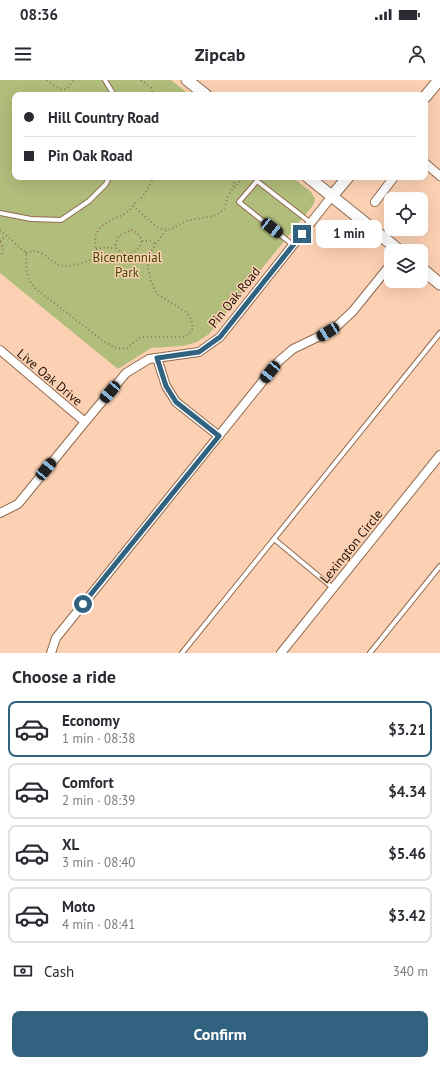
<!DOCTYPE html>
<meta charset="utf-8">
<style>
body{margin:0;font-family:"PT Sans",sans-serif;background:#f7f7f7;color:#2b2b33;height:100vh;display:flex;flex-direction:column;font-size:15px;white-space:nowrap}
*{box-sizing:border-box;margin:0}
p{font-size:13px;color:#7c7c81}
.icon{flex:none;width:22px;height:22px;fill:none;stroke:currentColor;stroke-width:2;stroke-linecap:round;stroke-linejoin:round}
.map{position:relative;height:573px;overflow:hidden}
.sheet{display:flex;flex-direction:column;background:#fff;flex:1}
.sheet>*{flex:none}
.top-card{position:absolute;left:12px;top:12px;width:416px;height:88px;border-radius:8px;box-shadow:0 4px 16px #0002;display:grid;align-content:center;height:88px;padding:0 12px;background:#fff}
.controls{position:absolute;left:384px;top:112px;display:grid;gap:8px}
.controls a{display:grid;place-items:center;width:44px;height:44px;border-radius:8px;background:#fff;box-shadow:0 4px 16px #0002;font-size:20px}
.end{position:absolute;width:18px;height:18px;margin:-9px;border:5px solid #316381;background:#fff;box-shadow:0 0 0 2px #fff}
.from{border-radius:50%}
.bubble{position:absolute;height:28px;border-radius:8px;background:#fff;box-shadow:0 4px 16px #0002;font-size:13px;font-weight:700;line-height:28px;text-align:center}
.car{position:absolute;width:12px;height:24px;margin:-12px -6px;border-radius:5px;box-shadow:0 0 3px 1px #0007;background:linear-gradient(#222 24%,#8ab4d8 0 40%,#222 0 76%,#8ab4d8 0 86%,#222 0)}
.top-card b{display:flex;align-items:center;gap:14px;height:38px;font-size:15px}
.top-card b+b{border-top:1px solid #e1e1e2}
.top-card i{width:10px;height:10px;background:#2b2b33}
ul{padding:0;list-style:none}
li{display:flex;align-items:center;gap:12px;height:56px;margin:0 8px 6px;padding:0 4px;border:2px solid #e1e1e2;border-radius:8px}
li div{flex:1}
li b{display:block;font-size:15px}
li em{font-style:normal;font-weight:700}
li.on{border-color:#316381}
li>.icon{width:36px;height:36px;stroke-width:1.5}
h2{padding:0 12px;font-size:18px;line-height:48px}
.pay{display:flex;align-items:center;gap:10px;height:44px;padding:0 12px;font-size:15px}
.pay p{margin-inline-start:auto}
.button{display:flex;gap:8px;margin-top:auto;padding:8px 12px}
.button a{flex:1;height:46px;border-radius:8px;background:#316381;color:#fff;font-size:16px;font-weight:700;line-height:46px;text-align:center}
.status{display:flex;justify-content:space-between;align-items:center;height:28px;padding:0 20px;background:#fff;direction:ltr}
.status svg{height:11px;fill:currentColor}
header{display:flex;justify-content:space-between;align-items:center;height:52px;padding:0 12px;background:#fff;font-size:18px;font-weight:700}
.map>svg:first-child{display:block}
</style>
<div class="status"><b>08:36</b><svg viewBox="0 0 49 12"><path d="M0 12V9h3v3zM5 12V6h3v6zM10 12V3h3v9zM15 12V0h3v12zM26 1h20v11H26zM47 4h2v5h-2z"/></svg></div>
<header><svg class="icon" aria-label="menu" viewBox="0 0 24 24"><path d="M4 6h16M4 12h16M4 18h16"/></svg>Zipcab<svg class="icon" aria-label="person" viewBox="0 0 24 24"><circle cx="12" cy="8" r="4"/><path d="M4 21q1-7 8-7t8 7"/></svg></header>
<div class="map">
<svg width="440" height="573" viewBox="0 0 440 573">
<rect width="100%" height="100%" fill="#fcd1b3"/>
<path fill="#b1bd7b" d="M0,0H171L190,15H15V97H292L311,112L315,119L314,124L209,254L197,262L182,266L151,268L118,289L0,193Z"/>
<g fill="none" stroke-linecap="round" stroke-linejoin="round">
<defs>
<path id="lane" d="M105,0L114,15
M0,133L31,139L61,140L89,121L106,104L109,97
M293,165L239,122L257,101L311,143
M274,459L333,508
M182,573L440,253
M370,573L440,486"/>
<path id="street" d="M425,83L440,96
M375,122L394,97
M0,270L85,342
M157,278L166,306L176,322L219,356
M0,433L18,424L85,342L126,293L149,279L199,272L220,257L332,116
M51,573L56,558L279,281L293,269L320,256L336,247L353,231L391,184
M281,573L440,375"/>
<path id="secondary" d="M187,0L206,15
M425,17L439,0
M308,97L400,171
M332,116L348,97
M421,188L440,204"/>
</defs>
<use href="#lane" stroke="#906a4f" stroke-width="6"/>
<use href="#street" stroke="#906a4f" stroke-width="10"/>
<use href="#secondary" stroke="#906a4f" stroke-width="13"/>
<path stroke="#91745f" stroke-width="2" stroke-dasharray="1 3" stroke-linecap="butt" d="M47,0C54,5 58,10 67,9L74,0
M141,0L151,8L153,15
M234,108L244,97
M133,126L158,148C172,153 175,145 187,141C197,137 218,139 224,128C226,124 226,120 228,116C232,109 234,109 234,100L231,97
M0,150L26,173C27,188 24,197 36,209L106,263L117,268L126,269L139,258L145,257H183L189,254L193,248L191,239L186,232L157,214L151,201L147,181L148,176L159,159L167,149
M131,150C155,159 131,185 115,167C118,154 120,155 131,150Z
M0,161L6,156
M142,161H151L156,164
M0,162C4,167 4,172 0,177
M96,169L107,167L110,169L115,167
M26,173C29,172 32,171 35,171C46,173 54,186 65,186C71,186 91,182 94,177C99,169 91,161 98,151C106,140 115,139 126,133C131,130 132,126 136,122C138,120 139,119 141,118C147,112 150,104 154,97"/>
<use href="#lane" stroke="#fff" stroke-width="4"/>
<use href="#street" stroke="#fff" stroke-width="8"/>
<use href="#secondary" stroke="#fff" stroke-width="11"/>
</g>
<g fill="none" stroke-linecap="round" stroke-linejoin="round">
<path stroke="#316381" stroke-width="5" d="M83,524L219,356L176,322L166,306L157,278L199,272L220,257L302,154"/>
</g>
<g text-anchor="middle" stroke-width="3" stroke-linejoin="round" paint-order="stroke">
<g font-size="13" fill="#404706" stroke="#fcd1b3">
<text x="127" y="182">Bicentennial<tspan x="127" dy="15">Park</tspan></text>
</g>
<g font-size="13" fill="#221308" stroke="#fcd1b3">
<text transform="translate(234 217) rotate(-51)" y="5">Pin Oak Road</text>
<text transform="translate(50 297) rotate(40)" y="5">Live Oak Drive</text>
<text transform="translate(351 466) rotate(-51)" y="5">Lexington Circle</text>
</g>
</g>
</svg>
<div class="controls">
<a><svg class="icon" aria-label="locate" viewBox="0 0 24 24"><circle cx="12" cy="12" r="6"/><path d="M12 2v4M12 18v4M2 12h4M18 12h4"/></svg></a>
<a><svg class="icon" aria-label="layers" viewBox="0 0 24 24"><path d="M12 4l9 5-9 5-9-5zM3 14l9 5 9-5"/></svg></a>
</div>
<i class="end from" style="left:83px;top:524px"></i>
<i class="end" style="left:302px;top:154px"></i>
<div class="bubble" style="left:316px;top:140px;width:66px">1 min</div>
<i class="car" style="left:272px;top:148px;rotate:128deg"></i>
<i class="car" style="left:328px;top:252px;rotate:239deg"></i>
<i class="car" style="left:270px;top:292px;rotate:219deg"></i>
<i class="car" style="left:110px;top:312px;rotate:220deg"></i>
<i class="car" style="left:46px;top:389px;rotate:39deg"></i>
<div class="top-card">
<b><i class="from"></i>Hill Country Road</b>
<b><i></i>Pin Oak Road</b>
</div>
</div>
<section class="sheet">
<h2>Choose a ride</h2>
<ul>
<li class="on"><svg class="icon" aria-label="car" viewBox="0 0 24 24"><path d="M5 17H2v-5l4-1 3-4h7l3 4 3 1v5h-3M9 17h6M6 11h13"/><circle cx="7" cy="17" r="2"/><circle cx="17" cy="17" r="2"/></svg><div><b>Economy</b><p>1 min · 08:38</p></div><em>$3.21</em></li>
<li><svg class="icon" aria-label="car" viewBox="0 0 24 24"><path d="M5 17H2v-5l4-1 3-4h7l3 4 3 1v5h-3M9 17h6M6 11h13"/><circle cx="7" cy="17" r="2"/><circle cx="17" cy="17" r="2"/></svg><div><b>Comfort</b><p>2 min · 08:39</p></div><em>$4.34</em></li>
<li><svg class="icon" aria-label="car" viewBox="0 0 24 24"><path d="M5 17H2v-5l4-1 3-4h7l3 4 3 1v5h-3M9 17h6M6 11h13"/><circle cx="7" cy="17" r="2"/><circle cx="17" cy="17" r="2"/></svg><div><b>XL</b><p>3 min · 08:40</p></div><em>$5.46</em></li>
<li><svg class="icon" aria-label="car" viewBox="0 0 24 24"><path d="M5 17H2v-5l4-1 3-4h7l3 4 3 1v5h-3M9 17h6M6 11h13"/><circle cx="7" cy="17" r="2"/><circle cx="17" cy="17" r="2"/></svg><div><b>Moto</b><p>4 min · 08:41</p></div><em>$3.42</em></li>
</ul>
<div class="pay"><svg class="icon" aria-label="cash" viewBox="0 0 24 24"><path d="M3 7h18v10H3z"/><circle cx="12" cy="12" r="2"/></svg>Cash<p>340 m</p></div>
<div class="button"><a>Confirm</a></div>
</section>
